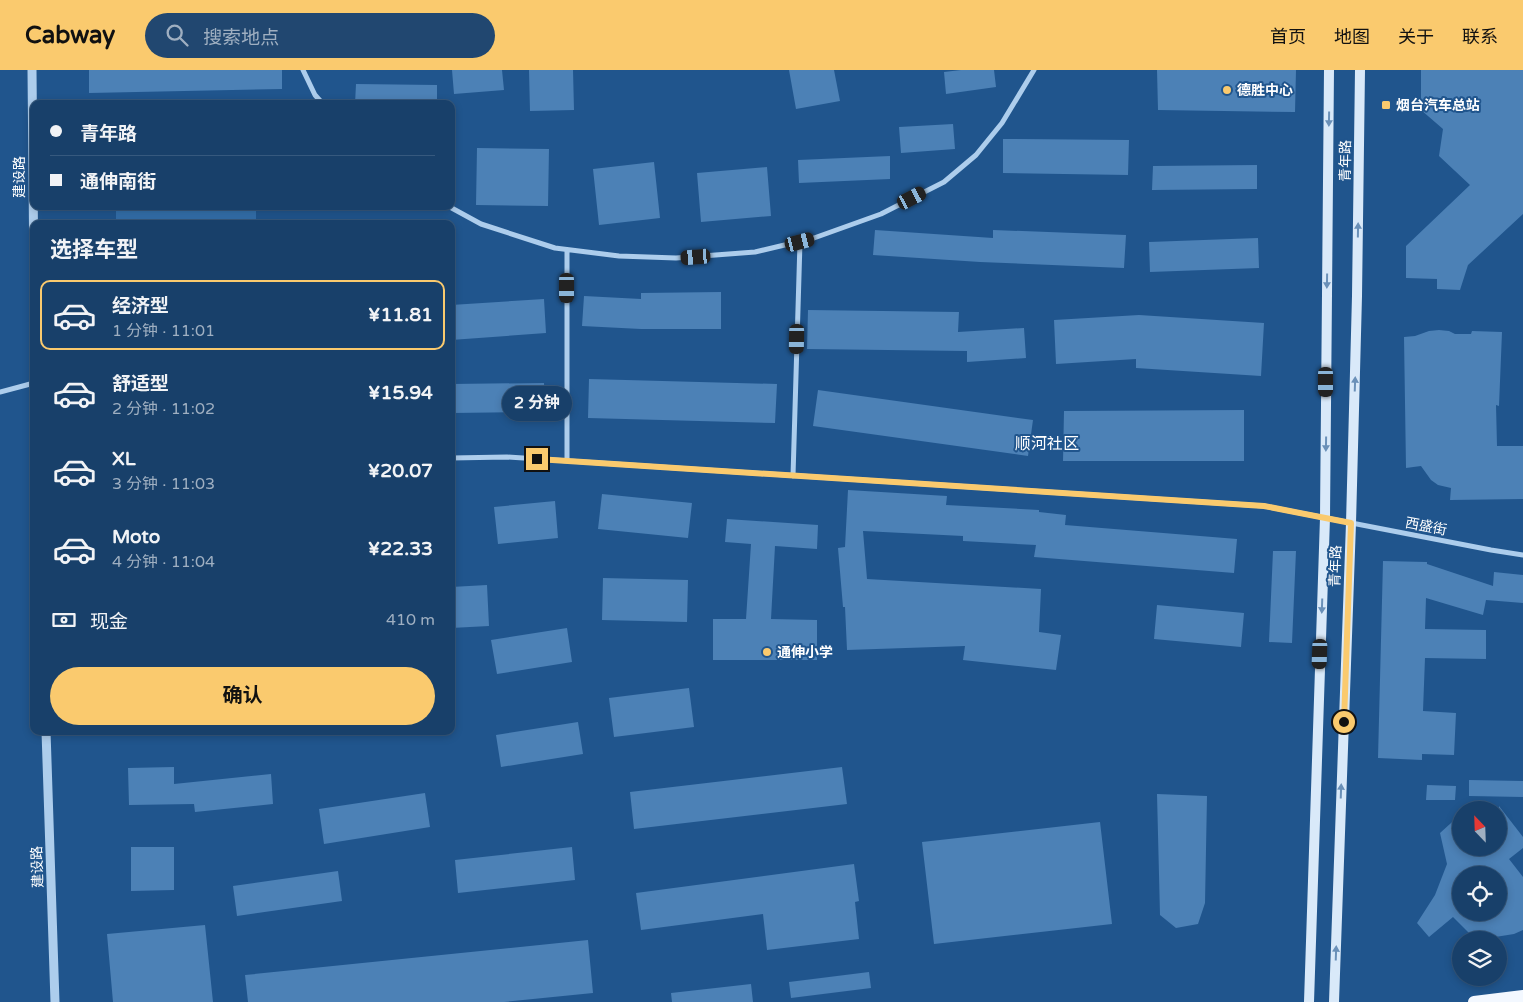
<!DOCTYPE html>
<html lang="zh">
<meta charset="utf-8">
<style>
body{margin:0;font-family:"Varela Round","Noto Sans SC",sans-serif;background:#214770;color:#f1f3f6;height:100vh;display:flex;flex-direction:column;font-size:19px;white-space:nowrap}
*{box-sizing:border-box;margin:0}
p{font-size:16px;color:#9fafc1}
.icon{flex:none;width:28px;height:28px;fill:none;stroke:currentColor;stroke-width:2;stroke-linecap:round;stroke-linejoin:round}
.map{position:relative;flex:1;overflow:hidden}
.details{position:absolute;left:30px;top:150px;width:425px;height:515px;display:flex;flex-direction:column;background:#18406a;border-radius:10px;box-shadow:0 2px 8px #0003,0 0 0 1px #36597e}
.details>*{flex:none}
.hud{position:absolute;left:30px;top:30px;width:425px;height:110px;border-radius:10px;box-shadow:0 2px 8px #0003,0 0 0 1px #36597e;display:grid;align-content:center;height:110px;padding:0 20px;background:#18406a}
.needle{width:32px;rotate:337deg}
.controls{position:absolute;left:1452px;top:731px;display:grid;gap:10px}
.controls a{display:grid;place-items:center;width:55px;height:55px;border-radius:50%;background:#18406a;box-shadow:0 2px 8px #0003,0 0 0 1px #36597e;font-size:25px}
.end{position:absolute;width:22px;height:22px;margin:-11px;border:6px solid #faca6e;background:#111;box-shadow:0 0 0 2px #111}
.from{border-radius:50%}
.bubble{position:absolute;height:35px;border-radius:18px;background:#18406a;box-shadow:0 2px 8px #0003,0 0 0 1px #36597e;font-size:16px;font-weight:700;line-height:35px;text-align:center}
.car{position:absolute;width:15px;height:30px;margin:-15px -8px;border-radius:6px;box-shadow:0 0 4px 1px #0007;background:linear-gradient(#222 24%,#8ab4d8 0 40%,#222 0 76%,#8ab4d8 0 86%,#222 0)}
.hud b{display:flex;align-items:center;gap:18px;height:48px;font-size:19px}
.hud b+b{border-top:1px solid #36597e}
.hud i{width:12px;height:12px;background:#f1f3f6}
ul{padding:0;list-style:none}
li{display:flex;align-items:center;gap:15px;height:70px;margin:0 10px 8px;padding:0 10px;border:2px solid transparent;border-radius:10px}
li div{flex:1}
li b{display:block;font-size:19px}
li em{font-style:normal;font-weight:700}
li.current{border-color:#faca6e}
li>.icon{width:45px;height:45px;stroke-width:1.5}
h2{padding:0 20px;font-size:22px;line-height:60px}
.pay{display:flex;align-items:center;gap:12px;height:55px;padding:0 20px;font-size:19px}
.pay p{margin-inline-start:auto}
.cta{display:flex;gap:10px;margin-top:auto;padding:10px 20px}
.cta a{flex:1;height:58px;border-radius:30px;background:#faca6e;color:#111;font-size:20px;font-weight:700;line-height:58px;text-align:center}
header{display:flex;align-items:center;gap:30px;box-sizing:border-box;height:70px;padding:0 25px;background:#faca6e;color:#111}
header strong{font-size:24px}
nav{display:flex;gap:28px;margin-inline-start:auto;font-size:18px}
.search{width:350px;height:45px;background:#214770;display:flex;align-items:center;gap:12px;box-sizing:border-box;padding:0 18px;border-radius:28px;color:#9fafc1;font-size:19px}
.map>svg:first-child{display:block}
</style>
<header>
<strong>Cabway</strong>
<div class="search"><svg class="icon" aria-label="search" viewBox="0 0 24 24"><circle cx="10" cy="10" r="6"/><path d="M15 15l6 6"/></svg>搜索地点</div>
<nav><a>首页</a><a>地图</a><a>关于</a><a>联系</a></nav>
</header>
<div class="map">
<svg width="1523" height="932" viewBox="0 0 1523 932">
<rect width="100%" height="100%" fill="#20558d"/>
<path fill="#336faa" d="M116,136H256V154H116Z"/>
<path fill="#4c81b6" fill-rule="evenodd" d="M89,0H282V19L89,23Z
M452,0H502L504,20L454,24Z
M529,0H573L574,40L530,41Z
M789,0H834L840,31L796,39Z
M961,0H994L996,17L946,24L944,2Z
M1157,0H1296L1295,42L1158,40Z
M1421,0H1523V144L1468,195L1460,220L1437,219V209L1406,208V176L1470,115L1439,86L1443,59L1421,40Z
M356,14L437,15V34H355Z
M953,54L955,79L901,83L899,57Z
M1003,69L1129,70L1128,105L1003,103Z
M477,78L549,79L548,136L476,135Z
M890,86V109L799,113L798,90Z
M654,92L660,148L599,155L593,99Z
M1257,95V119L1152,120L1153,96Z
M767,97L771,146L701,152L697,103Z
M875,160L993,168V160L1126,165L1124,198L980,192L873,185Z
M1258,168L1259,198L1150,202L1149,172Z
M721,222V259H641L582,256L584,226L641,229V223Z
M544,229L546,263L451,270V235Z
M808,240L959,242L958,262L1024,258L1026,288L967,292V281L807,279Z
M1139,245L1264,253L1261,306L1136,298V289L1056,294L1054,250Z
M1439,260L1449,261L1455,264H1471L1472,261L1502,262L1499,336L1496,335L1497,376H1523V429L1450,430L1451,418L1438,415L1431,410L1421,396L1406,398L1404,267L1415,266L1429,261Z
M589,309L777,314L775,353L588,348Z
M544,313L545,342L451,343V314Z
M818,320L1033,350L1028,386L813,356Z
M1244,340V391H1063L1064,341Z
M848,420L947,426L946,435L1039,440V442L1066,445L1065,455L1237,469L1234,503L1034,487L1036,475L963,471V466L863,461L867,509L1041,519L1039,562L1061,565L1056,600L963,590L965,576L847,580L845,537H843L838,478L845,477Z
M602,424L692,433L688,468L598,459Z
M555,431L558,468L498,474L494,437Z
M727,449L818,455L817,479L775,476L771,549L817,550V590H713V549H746L751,474L725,472Z
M1273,481H1296L1292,573L1269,572Z
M1383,491L1427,492V494L1493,516L1494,502L1523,505V533L1486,530L1483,545L1426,528L1425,559L1486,560V589L1425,588L1423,641L1456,643L1454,685L1422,684V690L1378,688Z
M603,508L688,510L687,552L602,550Z
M487,515L489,556L451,558V517Z
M1157,535L1244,543L1241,577L1154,569Z
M567,558L572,592L497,604L491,570Z
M689,618L694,657L614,667L609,628Z
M578,652L583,684L501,697L496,665Z
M174,697V714L271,704L273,734L195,742L194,734L129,735L128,698Z
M842,697L847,734L634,759L630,722Z
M1469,710L1523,711V727L1469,726Z
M1427,715L1456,716L1455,730H1426Z
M425,723L430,757L324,774L319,739Z
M1157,724L1207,726L1205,833L1198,854L1176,858L1160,845Z
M1499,736L1523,767V778L1509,789L1523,807V860L1514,864L1489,868L1471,865L1453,847L1429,867L1417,853L1435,825L1447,794L1440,763L1461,744V778H1499ZM1461,805H1499V842H1461Z
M1100,752L1112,854L934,874L922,772Z
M131,777H174V820L131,821Z
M572,777L575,810L458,823L455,790Z
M854,794L859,831L855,832L859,869L767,880L763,844L641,860L636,823Z
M338,801L342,831L237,846L233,816Z
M205,855L213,932H113L107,864Z
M588,870L593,923L504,932H248L245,905Z
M869,902L871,918L791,928L789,912Z
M751,914L753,932H672L671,923Z"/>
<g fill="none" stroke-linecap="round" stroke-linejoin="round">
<path stroke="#adcdec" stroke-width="5" d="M303,0L315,25L323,34
M448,136L481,154L555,178L619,186L676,188L755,182L814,168L881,144L944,112L976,85L1002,53L1034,0
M0,322L34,313
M451,388L507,387L1264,436L1491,480L1523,485
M567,391V180
M793,406L800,172"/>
<path stroke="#adcdec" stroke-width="9" d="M32,0L34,214
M46,661L55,932"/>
<path stroke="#d9e9f9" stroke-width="10" d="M1309,932L1325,448L1329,0
M1334,932L1351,453L1357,226L1360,0"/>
<path stroke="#f3f8ff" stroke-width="12" d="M1474,932L1523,926"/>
</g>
<defs><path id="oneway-solid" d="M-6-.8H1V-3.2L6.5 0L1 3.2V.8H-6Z" transform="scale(1.25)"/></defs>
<g fill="#6a90b8">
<use href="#oneway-solid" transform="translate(1329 49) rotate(91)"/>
<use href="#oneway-solid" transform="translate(1358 160) rotate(-89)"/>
<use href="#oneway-solid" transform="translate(1327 211) rotate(91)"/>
<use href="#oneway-solid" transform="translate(1355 314) rotate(-88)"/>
<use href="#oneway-solid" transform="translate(1326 374) rotate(91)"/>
<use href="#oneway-solid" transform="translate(1322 536) rotate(92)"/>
<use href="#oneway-solid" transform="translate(1341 721) rotate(-88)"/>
<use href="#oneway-solid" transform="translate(1336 883) rotate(-88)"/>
</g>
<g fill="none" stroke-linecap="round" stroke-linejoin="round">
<path stroke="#faca6e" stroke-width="6" d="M537,389L1264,436L1351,453L1344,652"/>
</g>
<g fill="#faca6e" stroke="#20558d" stroke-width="2">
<circle cx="1227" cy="20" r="5"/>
<rect x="1381" y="30" width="10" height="10" rx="2.5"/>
<circle cx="767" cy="582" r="5"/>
</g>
<g text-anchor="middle" stroke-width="4" stroke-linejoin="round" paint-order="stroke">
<g font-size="14" font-weight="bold" fill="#fff" stroke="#20558d" text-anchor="start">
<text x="1237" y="25">德胜中心</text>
<text x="1396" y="40">烟台汽车总站</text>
<text x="777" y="587">通伸小学</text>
</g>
<g font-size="14" fill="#fff" stroke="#20558d">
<text transform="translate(1345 91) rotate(-89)" y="5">青年路</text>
<text transform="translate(19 107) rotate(-90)" y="5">建设路</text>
<text transform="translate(1426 456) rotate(11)" y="5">西盛街</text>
<text transform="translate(1335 496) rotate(-88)" y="5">青年路</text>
<text transform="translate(37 797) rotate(-92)" y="5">建设路</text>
</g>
<g font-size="16" fill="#fff" stroke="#20558d">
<text x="1047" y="379">顺河社区</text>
</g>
</g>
</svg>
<div class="controls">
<a><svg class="needle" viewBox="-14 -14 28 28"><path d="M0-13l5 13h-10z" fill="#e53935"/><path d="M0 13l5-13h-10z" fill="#9fafc1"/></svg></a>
<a><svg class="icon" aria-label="locate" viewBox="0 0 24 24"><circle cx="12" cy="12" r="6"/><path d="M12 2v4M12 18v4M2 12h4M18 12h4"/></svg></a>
<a><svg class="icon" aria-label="layers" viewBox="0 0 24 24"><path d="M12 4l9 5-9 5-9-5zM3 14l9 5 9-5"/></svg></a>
</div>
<i class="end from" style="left:1344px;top:652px"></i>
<i class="end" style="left:537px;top:389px"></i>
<div class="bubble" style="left:502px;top:316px;width:70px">2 分钟</div>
<i class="car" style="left:912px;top:128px;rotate:63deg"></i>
<i class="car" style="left:800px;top:172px;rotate:76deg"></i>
<i class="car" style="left:696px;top:187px;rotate:266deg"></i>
<i class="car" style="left:567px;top:218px;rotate:180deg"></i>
<i class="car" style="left:797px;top:269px;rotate:181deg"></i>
<i class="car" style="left:1326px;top:312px;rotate:180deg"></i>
<i class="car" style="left:1320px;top:584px;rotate:182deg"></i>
<div class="hud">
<b><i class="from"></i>青年路</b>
<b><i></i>通伸南街</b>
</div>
<section class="details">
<h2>选择车型</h2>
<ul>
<li class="current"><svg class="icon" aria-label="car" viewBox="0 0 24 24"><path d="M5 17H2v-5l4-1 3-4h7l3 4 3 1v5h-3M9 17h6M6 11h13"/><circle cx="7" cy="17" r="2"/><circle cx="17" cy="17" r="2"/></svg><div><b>经济型</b><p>1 分钟 · 11:01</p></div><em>¥11.81</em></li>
<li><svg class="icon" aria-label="car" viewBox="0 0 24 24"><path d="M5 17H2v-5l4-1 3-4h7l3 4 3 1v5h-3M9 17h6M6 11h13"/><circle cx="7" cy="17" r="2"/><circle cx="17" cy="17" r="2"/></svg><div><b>舒适型</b><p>2 分钟 · 11:02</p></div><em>¥15.94</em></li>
<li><svg class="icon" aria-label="car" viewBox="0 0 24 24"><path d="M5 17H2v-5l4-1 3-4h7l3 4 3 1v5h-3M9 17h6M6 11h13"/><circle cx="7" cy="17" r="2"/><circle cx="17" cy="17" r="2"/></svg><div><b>XL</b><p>3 分钟 · 11:03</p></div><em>¥20.07</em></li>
<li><svg class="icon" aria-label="car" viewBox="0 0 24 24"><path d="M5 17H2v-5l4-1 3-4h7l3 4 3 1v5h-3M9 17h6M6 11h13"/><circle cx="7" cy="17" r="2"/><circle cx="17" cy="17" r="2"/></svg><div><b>Moto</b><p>4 分钟 · 11:04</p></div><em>¥22.33</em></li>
</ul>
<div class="pay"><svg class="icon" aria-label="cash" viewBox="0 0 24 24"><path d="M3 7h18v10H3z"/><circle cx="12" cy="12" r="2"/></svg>现金<p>410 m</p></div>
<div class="cta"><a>确认</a></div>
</section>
</div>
